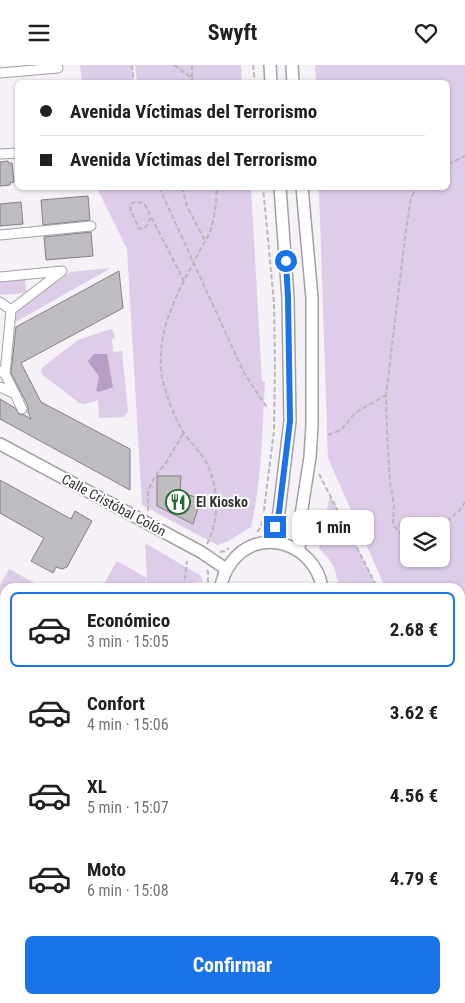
<!DOCTYPE html>
<html lang="es">
<meta charset="utf-8">
<style>
body{margin:0;font-family:"Roboto Condensed",sans-serif;background:#f2f2f2;color:#202124;height:100vh;display:flex;flex-direction:column;font-size:19px;white-space:nowrap}
*{box-sizing:border-box;margin:0}
p{font-size:16px;color:#757577}
.icon{flex:none;width:28px;height:28px;fill:none;stroke:currentColor;stroke-width:2;stroke-linecap:round;stroke-linejoin:round}
.map{position:relative;flex:1;overflow:hidden}
.panel{position:absolute;left:0px;top:518px;width:465px;height:421px;display:flex;flex-direction:column;background:#fff;border-radius:15px 15px 0 0;box-shadow:0 1px 4px #0004}
.panel>*{flex:none}
.guide{position:absolute;left:15px;top:15px;width:435px;height:110px;border-radius:8px;box-shadow:0 1px 4px #0004;display:grid;align-content:center;height:110px;padding:0 25px;background:#fff}
.tools{position:absolute;left:400px;top:452px;display:grid;gap:10px}
.tools a{display:grid;place-items:center;width:50px;height:50px;border-radius:8px;background:#fff;box-shadow:0 1px 4px #0004;font-size:25px}
.end{position:absolute;width:22px;height:22px;margin:-11px;border:6px solid #1a73e8;background:#fff;box-shadow:0 0 0 2px #fff}
.from{border-radius:50%}
.bubble{position:absolute;height:35px;border-radius:8px;background:#fff;box-shadow:0 1px 4px #0004;font-size:16px;font-weight:700;line-height:35px;text-align:center}
.guide b{display:flex;align-items:center;gap:18px;height:48px;font-size:19px}
.guide b+b{border-top:1px solid #e0e0e0}
.guide i{width:12px;height:12px;background:#202124}
ul{padding:9px 0 0;list-style:none}
li{display:flex;align-items:center;gap:15px;height:75px;margin:0 10px 8px;padding:0 15px;border:2px solid transparent;border-radius:8px}
li div{flex:1}
li b{display:block;font-size:19px}
li em{font-style:normal;font-weight:700}
li.active{border-color:#1a73e8}
li>.icon{width:45px;height:45px;stroke-width:1.5}
.cta{display:flex;gap:10px;margin-top:auto;padding:10px 25px}
.cta a{flex:1;height:58px;border-radius:8px;background:#1a73e8;color:#fff;font-size:20px;font-weight:700;line-height:58px;text-align:center}
header{display:flex;justify-content:space-between;align-items:center;height:65px;padding:0 25px;background:#fff;font-size:22px;font-weight:700}
.map>svg:first-child{display:block}
</style>
<header><svg class="icon" aria-label="menu" viewBox="0 0 24 24"><path d="M4 6h16M4 12h16M4 18h16"/></svg>Swyft<svg class="icon" aria-label="heart" viewBox="0 0 24 24"><path d="M12 20l-8-8c-3-5 5-10 8-4 3-6 11-1 8 4z"/></svg></header>
<div class="map">
<svg width="465" height="938" viewBox="0 0 465 938">
<rect width="100%" height="100%" fill="#f5f1f7"/>
<path fill="#ddcde8" fill-rule="evenodd" d="M80,0H132L134,17H82Z
M135,0H241L242,17H137Z
M315,0H465V543H460V522H385L328,393L319,123L448,122V18L316,17ZM409,461H441V494H409Z
M97,123H251L262,316L265,317C262,365 262,415 251,462L227,477L217,480L142,440L127,184Z
M111,203L12,259L14,248L70,207Z
M25,211L26,228L0,230V213Z
M111,264L113,266L115,273L112,274L113,287L122,286L128,347L124,352L99,353L98,335L84,339L79,338L43,310L41,305L43,302L78,275Z
M330,430L377,522H339C336,505 333,496 319,484Z
M145,478L201,511L203,517H195L194,522H147V514L142,522H102L117,496L147,513Z
M9,504L42,522H5V538L0,536V520Z
M0,570L5,573V727L0,725Z
M460,587L465,588V686L460,674Z
M460,814L465,817V938H452L450,934H460Z"/>
<path fill="#b69ec6" d="M94,289H107L113,322L99,327L96,326L99,311L89,298L88,296Z"/>
<g fill="none" stroke-linecap="round" stroke-linejoin="round">
<path stroke="#b69ec6" stroke-width="3" d="M0,643L5,644
M460,911L465,910"/>
</g>
<path fill="#bebbc1" stroke="#848086" d="M8,96L9,98H12L14,117L10,118V120L0,121V97Z
M88,131L90,155L43,160L41,135Z
M21,137L23,159L0,161V139Z
M91,167L93,191L46,195L44,172Z
M119,206L123,243L21,298L41,337L130,384V425L0,354V334L15,343L19,349L24,350L31,354L28,347V341L11,308L16,262Z
M157,411H181L180,427L201,434L193,459L157,441Z
M0,415L71,454L75,446L92,456L67,502L62,504L56,502L53,508L31,496L44,473L0,448Z"/>
<g fill="none" stroke-linecap="round" stroke-linejoin="round">
<defs>
<path id="pedestrian" d="M0,8L58,3
M0,89L18,88
M0,170L91,161
M0,212L62,206L11,245L5,309
M0,237L11,245
M0,306L5,309L15,329
M0,322L15,329L22,344"/>
<path id="minor" d="M270,0L271,18
M292,0L293,18
M0,379L201,487L226,504
M271,477L279,447L290,356L288,233L280,122
M299,485L301,450L310,392L312,360V233L302,122
M221,522C222,513 226,505 231,498C258,460 314,478 322,522
M460,565L465,566
M0,849L5,851
M157,934L164,938
M18,938L22,934
M50,938L54,934"/>
</defs>
<use href="#pedestrian" stroke="#a3a0a6" stroke-width="11"/>
<use href="#minor" stroke="#a3a0a6" stroke-width="14"/>
<path stroke="#bab7bb" stroke-width="2" stroke-dasharray="5 2.5" stroke-linecap="butt" d="M132,0L134,18
M174,0L192,13V18
M192,0V13L194,18
M253,0L255,18
M448,99L465,91
M159,122L244,308L268,344
M182,122L187,141L205,176
M150,152C149,159 147,163 139,164L131,146L130,140L134,137L144,138L184,216
M328,370L341,365L355,348L386,330
M319,409L377,522
M216,431L253,443
M148,446V426L155,411L166,398L184,367
M324,455L349,468
M441,461L459,446L465,437
M257,467L261,462L264,445L274,366L275,304L274,238L263,122
M409,474L404,472L393,460L394,440L390,417L387,367L386,330L406,165L411,133L417,122
M207,479C220,453 219,425 207,399C201,386 189,377 182,365C173,349 166,330 162,312C155,267 177,229 197,191C201,183 206,175 210,167C215,153 216,137 217,122
M220,487L225,486L229,483
M207,505L208,507V522
M184,522L187,496
M460,694L465,704
M1,938L5,934"/>
<use href="#pedestrian" stroke="#fff" stroke-width="9"/>
<use href="#minor" stroke="#fff" stroke-width="11"/>
</g>
<g fill="none" stroke-linecap="round" stroke-linejoin="round">
<path stroke="#1a73e8" stroke-width="6" d="M275,462L279,447L290,356L288,233L286,196"/>
</g>
<defs>
<symbol id="restaurant-ring" viewBox="-11 -11 22 22"><circle r="9.5" fill="#fff" stroke="#246a36" stroke-width="1.5"/><path d="M-5-6h1v4h1v-4h1v4h1v-4h1v5L-1.5 .5V6h-2V.5L-5-1ZM5-6V6H3V1.5H1.5Q1.5-4 5-6Z" fill="#246a36"/></symbol>
</defs>
<g fill-rule="evenodd">
<use href="#restaurant-ring" x="164" y="423" width="28" height="28"/>
</g>
<g text-anchor="middle" stroke-width="4" stroke-linejoin="round" paint-order="stroke">
<g font-size="14" font-weight="bold" fill="#343335" stroke="#fff" text-anchor="start">
<text x="196" y="442">El Kiosko</text>
</g>
<g font-size="14" fill="#343335" stroke="#fff">
<text transform="translate(114 440) rotate(28)" y="5">Calle Cristóbal Colón</text>
</g>
</g>
</svg>
<div class="tools">
<a><svg class="icon" aria-label="layers" viewBox="0 0 24 24"><path d="M12 4l9 5-9 5-9-5zM3 14l9 5 9-5"/></svg></a>
</div>
<i class="end from" style="left:286px;top:196px"></i>
<i class="end" style="left:275px;top:462px"></i>
<div class="bubble" style="left:292px;top:445px;width:82px">1 min</div>
<div class="guide">
<b><i class="from"></i>Avenida Víctimas del Terrorismo</b>
<b><i></i>Avenida Víctimas del Terrorismo</b>
</div>
<section class="panel">
<ul>
<li class="active"><svg class="icon" aria-label="car" viewBox="0 0 24 24"><path d="M5 17H2v-5l4-1 3-4h7l3 4 3 1v5h-3M9 17h6M6 11h13"/><circle cx="7" cy="17" r="2"/><circle cx="17" cy="17" r="2"/></svg><div><b>Económico</b><p>3 min · 15:05</p></div><em>2.68 €</em></li>
<li><svg class="icon" aria-label="car" viewBox="0 0 24 24"><path d="M5 17H2v-5l4-1 3-4h7l3 4 3 1v5h-3M9 17h6M6 11h13"/><circle cx="7" cy="17" r="2"/><circle cx="17" cy="17" r="2"/></svg><div><b>Confort</b><p>4 min · 15:06</p></div><em>3.62 €</em></li>
<li><svg class="icon" aria-label="car" viewBox="0 0 24 24"><path d="M5 17H2v-5l4-1 3-4h7l3 4 3 1v5h-3M9 17h6M6 11h13"/><circle cx="7" cy="17" r="2"/><circle cx="17" cy="17" r="2"/></svg><div><b>XL</b><p>5 min · 15:07</p></div><em>4.56 €</em></li>
<li><svg class="icon" aria-label="car" viewBox="0 0 24 24"><path d="M5 17H2v-5l4-1 3-4h7l3 4 3 1v5h-3M9 17h6M6 11h13"/><circle cx="7" cy="17" r="2"/><circle cx="17" cy="17" r="2"/></svg><div><b>Moto</b><p>6 min · 15:08</p></div><em>4.79 €</em></li>
</ul>
<div class="cta"><a>Confirmar</a></div>
</section>
</div>
